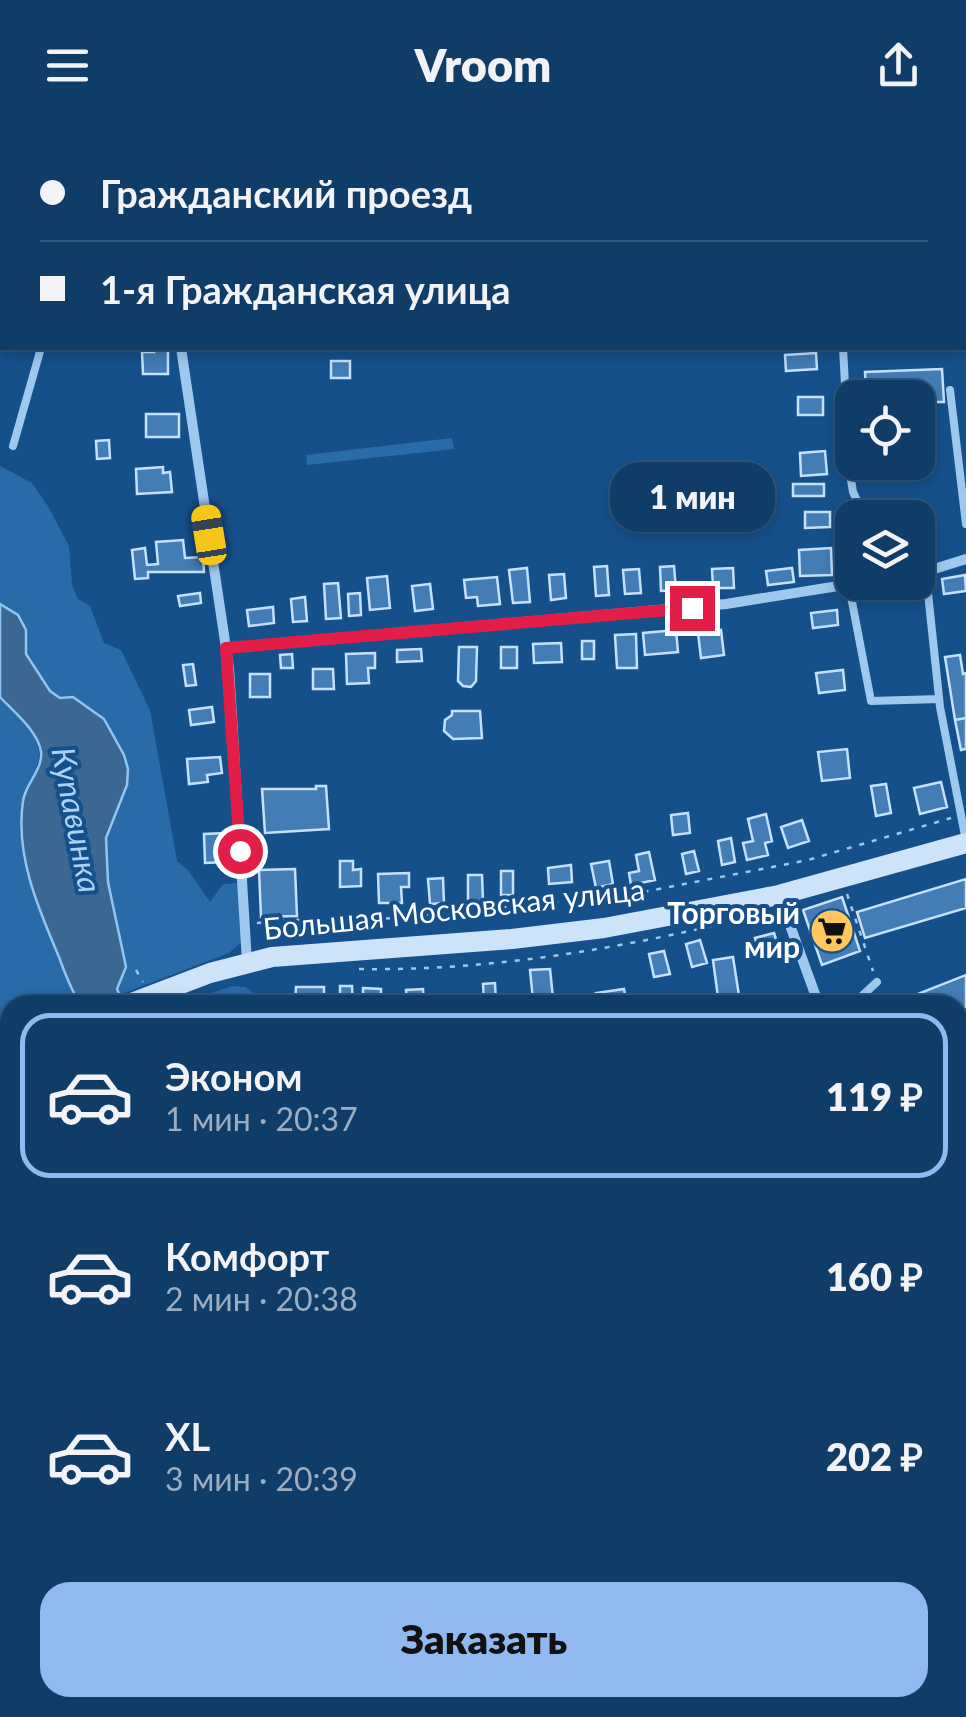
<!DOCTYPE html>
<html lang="ru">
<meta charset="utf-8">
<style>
body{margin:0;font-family:Lato,sans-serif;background:#1e4771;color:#f1f3f6;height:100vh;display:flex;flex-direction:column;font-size:38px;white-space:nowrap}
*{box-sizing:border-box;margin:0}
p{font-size:32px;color:#9cadc0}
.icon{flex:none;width:55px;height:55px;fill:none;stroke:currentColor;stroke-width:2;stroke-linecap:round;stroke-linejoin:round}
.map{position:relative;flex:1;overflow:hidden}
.drawer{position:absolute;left:0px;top:865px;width:968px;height:722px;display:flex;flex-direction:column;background:#103c68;border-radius:30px 30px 0 0;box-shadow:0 5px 15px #0003,0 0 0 2px #30567c}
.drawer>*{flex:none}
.guide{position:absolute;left:0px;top:0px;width:968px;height:220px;box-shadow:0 5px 15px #0003,0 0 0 2px #30567c;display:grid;align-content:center;height:220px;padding:0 40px;background:#103c68}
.controls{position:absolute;left:835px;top:250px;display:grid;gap:20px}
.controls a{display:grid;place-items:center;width:100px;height:100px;border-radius:20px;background:#103c68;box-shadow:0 5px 15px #0003,0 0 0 2px #30567c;font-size:50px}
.end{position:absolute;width:45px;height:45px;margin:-22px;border:12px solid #e11d48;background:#fff;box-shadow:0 0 0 5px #fff}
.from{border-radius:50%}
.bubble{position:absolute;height:70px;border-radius:30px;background:#103c68;box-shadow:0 5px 15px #0003,0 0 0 2px #30567c;font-size:32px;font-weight:800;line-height:70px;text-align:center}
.car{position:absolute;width:30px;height:60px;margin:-30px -15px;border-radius:12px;box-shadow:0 0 8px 2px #0007;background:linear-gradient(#f5c518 24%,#345 0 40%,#f5c518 0 76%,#345 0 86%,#f5c518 0)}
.guide b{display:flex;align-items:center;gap:35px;height:95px;font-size:38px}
.guide b+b{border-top:2px solid #30567c}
.guide i{width:25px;height:25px;background:#f1f3f6}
ul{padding:18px 0 0;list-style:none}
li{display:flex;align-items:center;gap:30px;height:165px;margin:0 20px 15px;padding:0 20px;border:5px solid transparent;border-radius:30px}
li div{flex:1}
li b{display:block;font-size:38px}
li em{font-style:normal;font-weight:800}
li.selected{border-color:#90b9f0}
li>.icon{width:90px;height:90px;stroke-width:1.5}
.action{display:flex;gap:20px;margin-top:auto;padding:20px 40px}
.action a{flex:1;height:115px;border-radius:30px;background:#90b9f0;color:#111;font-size:40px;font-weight:800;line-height:115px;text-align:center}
header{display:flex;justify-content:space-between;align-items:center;height:130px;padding:0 40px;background:#103c68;font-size:45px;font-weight:800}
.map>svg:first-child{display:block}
</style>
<header><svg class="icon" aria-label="menu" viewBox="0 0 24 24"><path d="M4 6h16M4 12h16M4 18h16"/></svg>Vroom<svg class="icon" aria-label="share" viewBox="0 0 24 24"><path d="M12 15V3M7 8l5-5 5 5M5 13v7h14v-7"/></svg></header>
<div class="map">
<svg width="966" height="1587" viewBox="0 0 966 1587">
<rect width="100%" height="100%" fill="#16508b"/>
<path fill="#296aa9" d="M452,308L454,319L307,335L306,325Z
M0,336L32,353L49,378L69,416L72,455L78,469L90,476L104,513L121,520L150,580L177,731L188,740L210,772L223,754L238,753L242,812L229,823L119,865L117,859L126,837L108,752L106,708L127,655L60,568C47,560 29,535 26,521C21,493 29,490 0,474Z
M0,567C25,596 54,612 30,651L40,783L81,875H10V917L0,922Z
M232,856L245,857L254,863L257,875H178Z
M10,949V1095L0,1099V953Z"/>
<path fill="#3d6793" stroke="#91c4f1" stroke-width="2.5" d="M0,474L18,485L26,500V524L50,561L60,568L73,567L104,589L124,625L128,639L127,655L106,708L108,752L126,837L117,859L124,875H81C71,861 65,843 59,827C38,778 15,725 23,671C25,654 43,640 41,622C39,602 13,581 0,567Z
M958,1500L966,1504V1587H582L576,1581L563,1582L559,1578H958Z"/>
<path fill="#447cb5" stroke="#c5e1fb" stroke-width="2.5" d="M154,218H168V244H143L142,222H154Z
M816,223L817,239L786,241L785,225Z
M331,231H350V248H331Z
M942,239L944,272H918V268H866L865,242Z
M798,267H823V285H798Z
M146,284H179V307H146Z
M918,292H923L924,316H918Z
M109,310L110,328L97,329L96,311Z
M825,321L827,344L801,346L800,323Z
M163,337V343L170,342L172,362L137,364L136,339Z
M793,354H824V366H793Z
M705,380H724V392H705Z
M805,382H830V397L805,398Z
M183,410L185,428L203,427L204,442H148V448L135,449L132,420L145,418L147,435L158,434L156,412Z
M831,418L832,445L800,446L799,420Z
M607,436L609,465L596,466L594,437Z
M674,436L676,460L661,461L660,437Z
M527,438L530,472L513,473L509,440Z
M733,438L734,458H713L712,439Z
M792,438L794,452L768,455L766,441Z
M639,439L641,463L625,464L623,440Z
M564,444L566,468L551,470L549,445Z
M965,445L966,461L944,464L942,449Z
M387,446L390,478L370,480L367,448Z
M497,447L500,474L478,476L477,467L466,468L464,450Z
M338,453L341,488L326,489L324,454Z
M430,454L433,479L415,481L412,456Z
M200,463L201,473L180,476L178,466Z
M360,463L361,485L349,486L348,464Z
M305,467L307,491L293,492L291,469Z
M273,477L274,493L249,496L247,480Z
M837,480L838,495L813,498L811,483Z
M676,500L678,522L645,525L643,503Z
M721,500L724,525L701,528L698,503Z
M636,504L637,538H617L615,505Z
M582,511H594V529H582Z
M561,513L562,532L534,533L533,514Z
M459,517H477L476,551L471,557L463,556L458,551Z
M501,517H517V538H501Z
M421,519L422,531L397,532V520Z
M375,523V538H368L369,553L347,554L346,524Z
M292,524L293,538H281L280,525Z
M960,525L963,544L966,543V588L955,590L945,527Z
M193,534L196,555L186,556L183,535Z
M313,539H333L334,559H313Z
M843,540L845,560L819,563L816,543Z
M250,544H270V567H250Z
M212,577L214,592L191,595L189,580Z
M452,581H480L482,608L453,609L444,601L445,590L452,585Z
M966,588V619L961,620L955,590Z
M847,619L850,648L822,651L818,622Z
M220,627L222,643L207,645L208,652L189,654L187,629Z
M941,652L947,677L920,684L914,658Z
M886,654L891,683L876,686L871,656Z
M316,656H326L329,699L265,703L262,659H316Z
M688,683L690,703L673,705L671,685Z
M766,684L772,711L765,713L768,725L747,730L743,713L753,711L748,689Z
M802,690L809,711L788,718L781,697Z
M225,703L226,732L205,733L204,704Z
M731,708L735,732L722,735L718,711Z
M694,721L699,741L686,744L682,724Z
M649,722L655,750L631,755L629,743L639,741L636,725Z
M340,731H353V740L361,739V756L340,757Z
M609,731L613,754L596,758L591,734Z
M571,735L572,752L549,754L548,738Z
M295,739L297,786L261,787L259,740Z
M501,741H513V765H501Z
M409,743V757H401L402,773H379L378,744Z
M468,745H482L483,771H468Z
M443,748L444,773L430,774L428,749Z
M966,749V778L865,808L857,782Z
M842,767L860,821L822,835L803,780Z
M774,803L781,824L761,830L755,808Z
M700,810L707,833L692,837L686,814Z
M664,821L670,844L654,847L649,824Z
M733,827L740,872L719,875L713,830Z
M550,839L553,868L533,870L530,840Z
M966,845V877L958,880V875H890Z
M495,853L496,873H484L483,854Z
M340,856H352L353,875H340Z
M296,857H324V875H295Z
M363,858L381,859V875H363Z
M423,859L424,875H407L406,860Z
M624,859L627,875H598L596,863Z
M966,897V1005L958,986V901Z
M966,1141V1389L958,1393V1145Z
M309,1578H331L323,1587H315L307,1581Z"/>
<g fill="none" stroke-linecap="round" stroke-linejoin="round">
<path stroke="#9fc8ef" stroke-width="2.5" stroke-dasharray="5 8" stroke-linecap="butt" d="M847,764L873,841
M257,793L307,789L318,795L623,766L808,730L951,688
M359,839C480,841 598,822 717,795
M136,840L143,852
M958,1490L966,1495"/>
<path stroke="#9fc8ef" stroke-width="8" d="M843,218L850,344L853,362L865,388
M950,260L966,394
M13,316L41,218
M926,444L940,577L966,711
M849,456L871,571L939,569
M852,875L877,852
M0,1207L10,1236"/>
<path stroke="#9fc8ef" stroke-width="10" d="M186,0V2
M965,74H966
M0,147L2,148
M181,218L229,538L247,832
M918,444L966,429
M226,518L726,474L863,452
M779,765L819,875
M0,1429L10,1428
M379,1578L391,1587"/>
<path stroke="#cde3fa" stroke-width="20" d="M126,875L210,843L272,827L512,809L604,798L779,765L966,713
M0,935L10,930"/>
</g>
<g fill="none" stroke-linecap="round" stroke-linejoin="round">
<path stroke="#e11d48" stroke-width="12" d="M240,721L226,518L692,478"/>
</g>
<defs>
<symbol id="supermarket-disc" viewBox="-11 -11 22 22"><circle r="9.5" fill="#ffc75d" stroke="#16508b"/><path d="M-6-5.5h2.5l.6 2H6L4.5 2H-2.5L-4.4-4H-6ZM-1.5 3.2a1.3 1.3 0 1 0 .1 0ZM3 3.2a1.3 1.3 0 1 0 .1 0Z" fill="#111"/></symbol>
</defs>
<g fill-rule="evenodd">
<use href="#supermarket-disc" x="807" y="776" width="50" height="50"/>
</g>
<g text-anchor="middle" stroke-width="8" stroke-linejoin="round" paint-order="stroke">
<g font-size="30" fill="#fff" stroke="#16508b">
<text transform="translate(454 780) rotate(-6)" y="10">Большая Московская улица</text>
</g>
<g font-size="30" font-weight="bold" fill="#fff" stroke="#16508b" text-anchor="end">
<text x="800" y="794">Торговый<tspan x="800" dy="34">мир</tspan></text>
</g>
<g font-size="32" font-style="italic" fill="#abd1f6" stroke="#16508b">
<text transform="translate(76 690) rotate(79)" y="11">Купавинка</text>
</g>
</g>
</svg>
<div class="controls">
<a><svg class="icon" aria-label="locate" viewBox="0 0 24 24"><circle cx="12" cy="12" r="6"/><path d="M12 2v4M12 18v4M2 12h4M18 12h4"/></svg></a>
<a><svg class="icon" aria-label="layers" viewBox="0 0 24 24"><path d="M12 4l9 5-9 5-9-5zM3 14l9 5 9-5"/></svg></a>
</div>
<i class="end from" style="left:240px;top:721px"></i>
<i class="end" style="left:692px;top:478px"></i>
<div class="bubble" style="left:610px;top:332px;width:165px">1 мин</div>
<i class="car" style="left:209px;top:405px;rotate:351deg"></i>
<div class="guide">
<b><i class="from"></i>Гражданский проезд</b>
<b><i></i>1-я Гражданская улица</b>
</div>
<section class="drawer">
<ul>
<li class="selected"><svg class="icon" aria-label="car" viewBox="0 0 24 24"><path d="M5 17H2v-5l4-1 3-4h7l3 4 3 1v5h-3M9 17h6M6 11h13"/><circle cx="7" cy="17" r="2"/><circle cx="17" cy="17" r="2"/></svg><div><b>Эконом</b><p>1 мин · 20:37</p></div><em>119 ₽</em></li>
<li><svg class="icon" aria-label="car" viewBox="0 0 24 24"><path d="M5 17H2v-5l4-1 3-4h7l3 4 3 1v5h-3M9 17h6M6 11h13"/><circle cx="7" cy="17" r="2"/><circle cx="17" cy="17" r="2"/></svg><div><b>Комфорт</b><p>2 мин · 20:38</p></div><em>160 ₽</em></li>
<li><svg class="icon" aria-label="car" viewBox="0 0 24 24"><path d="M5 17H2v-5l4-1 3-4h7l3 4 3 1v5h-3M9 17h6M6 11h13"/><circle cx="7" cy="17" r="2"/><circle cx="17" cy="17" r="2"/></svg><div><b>XL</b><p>3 мин · 20:39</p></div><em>202 ₽</em></li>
</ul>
<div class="action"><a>Заказать</a></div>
</section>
</div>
